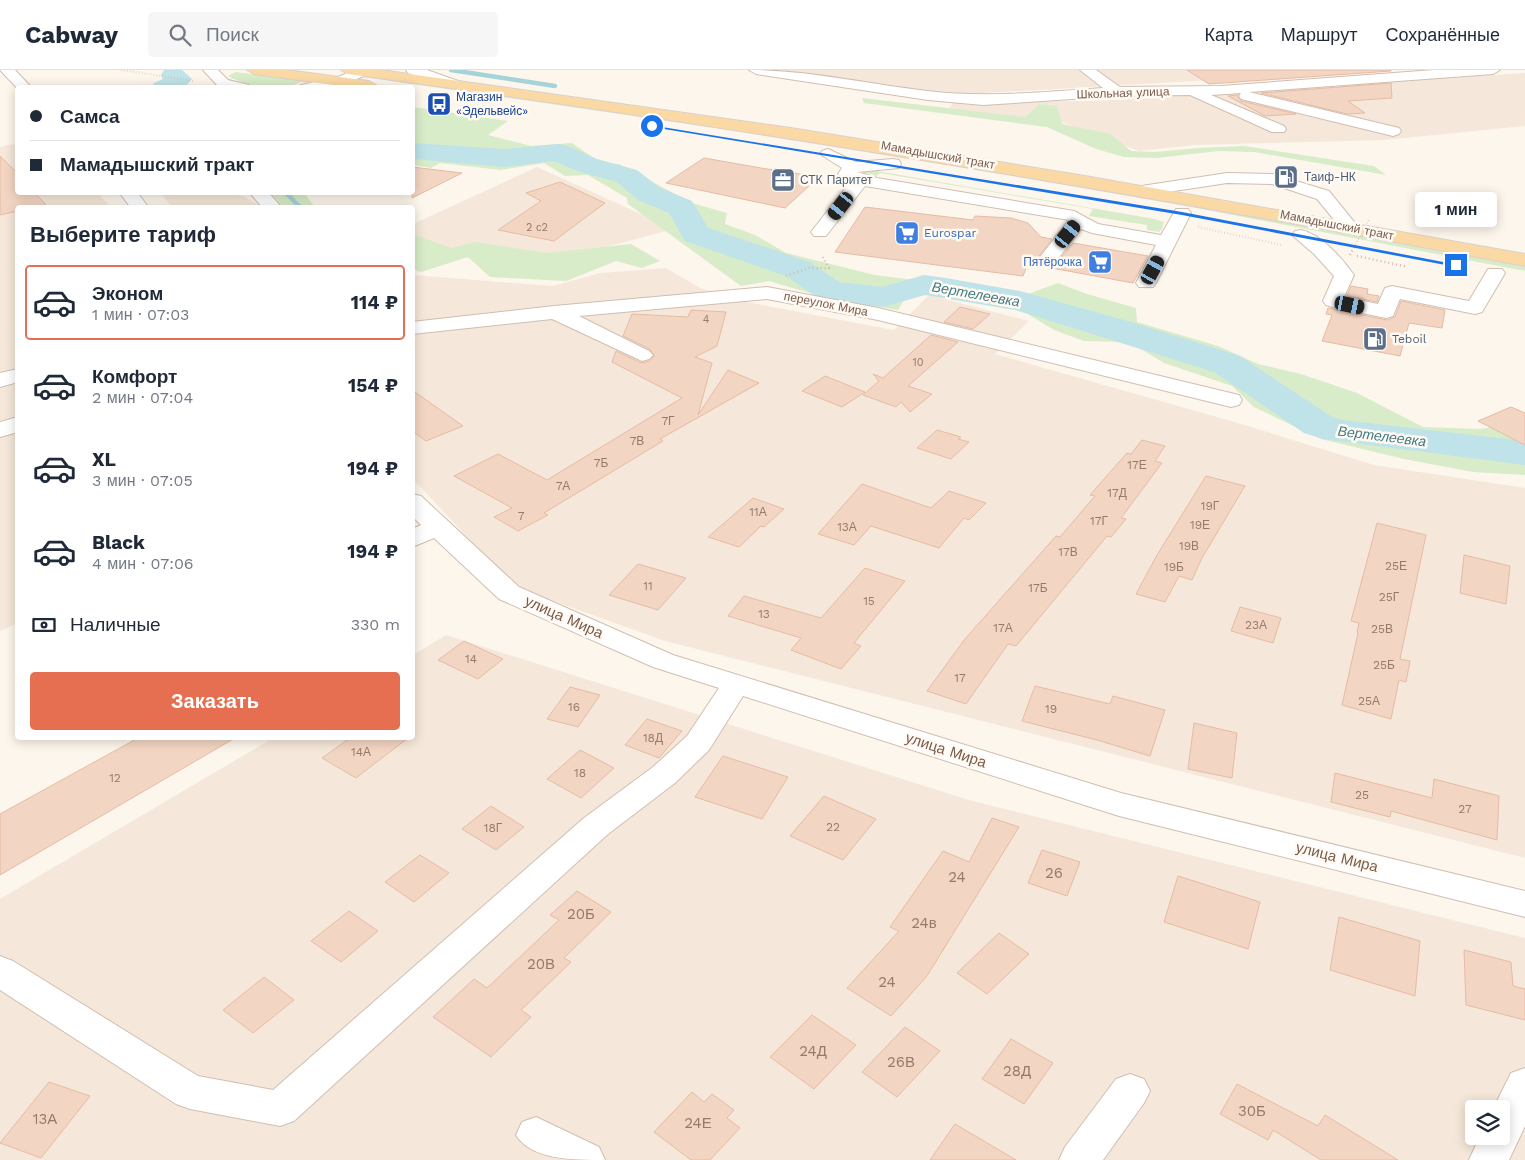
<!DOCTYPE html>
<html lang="ru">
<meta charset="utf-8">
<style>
body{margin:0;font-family:"Work Sans",sans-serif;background:#f6f6f7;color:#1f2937;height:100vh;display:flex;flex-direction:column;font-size:19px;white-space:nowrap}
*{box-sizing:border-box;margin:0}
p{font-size:16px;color:#747a83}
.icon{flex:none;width:28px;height:28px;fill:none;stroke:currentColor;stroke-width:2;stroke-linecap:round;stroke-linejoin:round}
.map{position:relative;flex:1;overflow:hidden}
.details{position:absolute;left:15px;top:135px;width:400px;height:535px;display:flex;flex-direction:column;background:#fff;border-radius:5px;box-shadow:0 2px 12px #0003}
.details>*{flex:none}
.guide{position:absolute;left:15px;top:15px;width:400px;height:110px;border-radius:5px;box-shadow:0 2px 12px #0003;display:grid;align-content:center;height:110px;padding:0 15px;background:#fff}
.controls{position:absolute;left:1465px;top:1030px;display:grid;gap:10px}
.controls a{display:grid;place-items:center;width:45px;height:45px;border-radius:5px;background:#fff;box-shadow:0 2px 12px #0003;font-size:25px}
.end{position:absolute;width:22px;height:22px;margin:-11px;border:6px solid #1a73e8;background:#fff;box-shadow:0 0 0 2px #fff}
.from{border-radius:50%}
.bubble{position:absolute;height:35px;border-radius:5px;background:#fff;box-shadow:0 2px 12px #0003;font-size:16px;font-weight:700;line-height:35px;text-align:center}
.car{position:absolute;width:15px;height:30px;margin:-15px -8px;border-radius:6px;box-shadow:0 0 4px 1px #0007;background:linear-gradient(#222 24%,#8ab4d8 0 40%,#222 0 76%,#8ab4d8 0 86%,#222 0)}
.guide b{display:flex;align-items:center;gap:18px;height:48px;font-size:19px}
.guide b+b{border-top:1px solid #e0e1e3}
.guide i{width:12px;height:12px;background:#1f2937}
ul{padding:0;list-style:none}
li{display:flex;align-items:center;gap:15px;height:75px;margin:0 10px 8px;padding:0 5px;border:2px solid transparent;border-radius:5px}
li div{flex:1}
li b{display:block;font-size:19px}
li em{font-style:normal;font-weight:700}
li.active{border-color:#e76f51}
li>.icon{width:45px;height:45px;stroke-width:1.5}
h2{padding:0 15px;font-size:22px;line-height:60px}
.pay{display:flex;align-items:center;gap:12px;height:55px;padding:0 15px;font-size:19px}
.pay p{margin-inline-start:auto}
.action{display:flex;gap:10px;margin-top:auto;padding:10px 15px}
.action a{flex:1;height:58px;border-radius:5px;background:#e76f51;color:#fff;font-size:20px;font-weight:700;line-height:58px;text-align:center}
header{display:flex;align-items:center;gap:30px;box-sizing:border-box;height:70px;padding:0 25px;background:#fff;border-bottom:1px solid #e0e1e3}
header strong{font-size:24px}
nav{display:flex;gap:28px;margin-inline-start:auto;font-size:18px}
.search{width:350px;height:45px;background:#f6f6f7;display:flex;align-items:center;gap:12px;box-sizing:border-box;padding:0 18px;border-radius:5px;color:#747a83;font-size:19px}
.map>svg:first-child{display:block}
</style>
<header>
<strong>Cabway</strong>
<div class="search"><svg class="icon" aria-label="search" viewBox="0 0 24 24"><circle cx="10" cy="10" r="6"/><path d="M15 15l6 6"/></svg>Поиск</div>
<nav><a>Карта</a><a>Маршрут</a><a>Сохранённые</a></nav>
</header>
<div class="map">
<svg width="1525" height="1090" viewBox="0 0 1525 1090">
<rect width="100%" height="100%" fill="#fdf6ec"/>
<path fill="#f5e8da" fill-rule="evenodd" d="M779,0H1383L951,25Z
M1525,3V56L1384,70L1194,75L1139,81L1059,51L945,43L954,32L1095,31Z
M17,73L18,122L98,123L110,137L18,138V553L0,561V77Z
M537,97L674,159L568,187L440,188L413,179V154Z
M160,123H220L243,126L262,137H172Z
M666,198L700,218L752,233L894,260L929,225L1029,251L995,284L1238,353L1374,395L1525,418V788L665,571L514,517L413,409V205L552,216L601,203Z
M446,565L969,730L1525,868V1090H0V829L273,668H412L413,585ZM1474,1039H1501V1066H1474Z"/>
<path fill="#d8ecc9" d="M236,2L302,11C282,24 249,17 228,6Z
M388,9L608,38L1185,132L1525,196V201L1186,136L994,102L778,67L385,10Z
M862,28L1025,47L1040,34L1057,36L1062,54L1111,64L1131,81L1155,82L1198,78L1244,76L1374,96L1386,105L1254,82L1219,81L1156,88L1124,87L1096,79L1047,57L864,33Z
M413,37L508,51L488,65L531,76L572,73L601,93L619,94L692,133L727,143L725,154L755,165L786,183L875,205L1028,224L1058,213L1087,224L1136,238L1137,252L1218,276L1258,294L1301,304L1357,323L1423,357L1480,359L1525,352V405L1473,402L1404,389L1321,369L1254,337L1232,316L1164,293L1129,272L1084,271L1054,260L1018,238L928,220L906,227L898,240L830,229L769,211L741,216L628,134L627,128L588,105L565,106L544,93L501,100L440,93L431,98L413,95Z
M865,99L1155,149L1164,152L1162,159L1159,162L1147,160V155L1089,146L1093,139L880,103L874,108L862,104Z
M271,123H304L315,137H283Z
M413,164L451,178L475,172L547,183L631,174L660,191L642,198L616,191L566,211L490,207L468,187L421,202L413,199Z"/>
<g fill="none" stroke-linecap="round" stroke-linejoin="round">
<path stroke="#a5d3da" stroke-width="4.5" d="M451,0L555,16
M285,122L301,138"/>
<path fill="#bfe3e8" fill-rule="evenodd" d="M164,0H182L192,9L184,18H151L154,13L163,9L161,5Z
M412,73L504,79L558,74L568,76L597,89L637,100L660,118L692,131L708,158L810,192L839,212L882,217L924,205L946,208L1020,221L1131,252L1240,286L1332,347L1342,350L1525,371V395L1323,369L1304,363L1214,302L1105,268L1015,240L925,225L883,237L830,231L818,228L786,206L685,171L669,143L638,130L617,112L577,101L554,91L504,97L412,89Z"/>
</g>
<path fill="#f3d5c3" stroke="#e6bba3" d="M1187,0H1391V1L1209,14Z
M1391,13L1392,28L1348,31L1365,43L1347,44L1261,23Z
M1237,25L1241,31L1296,44L1265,46L1228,26Z
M0,86L18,104V122H34L46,135L18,138V141L0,145Z
M704,88L761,98L819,107L785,138L666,113Z
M412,97L462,103L412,128Z
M560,112L605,133L554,171L498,160L541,131L526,123Z
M865,137L973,150L975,146L1011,148L1028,153L1041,167L1052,169L1036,190L1037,195L1028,193L1023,206L835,182Z
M1073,173L1148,186L1133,213L1046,197L1054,196Z
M1351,216L1368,219L1367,224L1379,226L1377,232L1347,226Z
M1401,231L1445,240L1442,258L1409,253L1400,286L1322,271L1332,245L1326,244L1328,238L1387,250L1395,247Z
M960,237L990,244L973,259L944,252Z
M691,240L726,242L717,276L695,287L712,293L698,345L728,300L759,313L660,369L663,371L544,443L548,445L518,461L494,447L512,438L454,406L498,384L547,410L682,328L612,292L616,281L641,293L650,291L654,286L650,279L623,266L632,244L688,247Z
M931,265L958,272L908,316L932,324L910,342L901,332L896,337L863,325L879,311L873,304L883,308Z
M825,306L865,322L842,337L802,321Z
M412,320L463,356L426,371L412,361Z
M1511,337L1525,343V375L1478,351Z
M937,360L961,367L958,369L969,372L951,389L917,378Z
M1142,370L1165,376L1155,391L1162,393L1121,448L1126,449L1111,467L1107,466L1016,576L1008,574L966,634L927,621L965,569L1056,466L1060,467L1095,426L1090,425L1127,383L1131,384Z
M1206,406L1245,416L1202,488L1192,510L1179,506L1165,532L1136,524L1157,485Z
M862,414L931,438L949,421L986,433L969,450L964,448L939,478L871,456L854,475L818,464Z
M753,428L784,439L764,457L761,456L739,477L708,467Z
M1377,453L1426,465L1400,589L1410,591L1406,612L1399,610L1391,649L1342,635L1358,563L1357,562L1359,553L1351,551Z
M1464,485L1510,496L1506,534L1460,523Z
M638,494L686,508L658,540L609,525Z
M865,498L905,511L854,573L861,576L841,599L791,580L801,568L728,546L744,526L821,548Z
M1240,537L1281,548L1273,573L1231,561Z
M464,571L503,589L478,609L438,590Z
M1035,616L1110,634L1113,626L1165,640L1150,686L1097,670L1022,651Z
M570,617L600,625L578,657L547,649Z
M647,649L682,661L659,688L625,675Z
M1194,653L1237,663L1232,708L1188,699Z
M138,668H235L0,805V744Z
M350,668H408L356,708L322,688Z
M580,680L614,698L581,728L547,709Z
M723,686L788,707L762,749L695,727Z
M1335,703L1432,728L1434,709L1499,726L1497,770L1391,741L1390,747L1331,732Z
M824,726L876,749L843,790L790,766Z
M491,736L524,757L496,780L462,759Z
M992,748L1019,757L927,906L891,946L847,918L899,861L890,857L943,781L969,792Z
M1042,780L1080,792L1067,826L1028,813Z
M420,785L449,803L414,832L385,812Z
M1178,806L1260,832L1248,879L1164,852Z
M577,821L611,842L564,888L571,892L521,940L531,947L491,987L433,947L474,909L487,918L559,850L550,845Z
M349,841L378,861L341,892L311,871Z
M1339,847L1420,871L1415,926L1330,900Z
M999,863L1029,884L987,924L957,903Z
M1464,880L1511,892L1513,916L1525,919V950L1466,935Z
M264,907L294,930L253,963L223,940Z
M812,945L856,975L814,1019L770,987Z
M905,957L940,981L897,1027L862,1002Z
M1011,969L1053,993L1024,1034L982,1009Z
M49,1012L90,1026L41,1088L0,1073Z
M1237,1014L1318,1056L1325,1045L1398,1090H1321L1273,1060L1268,1070L1220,1044Z
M692,1022L704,1032L712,1024L734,1040L727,1048L740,1058L710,1090H691L654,1062Z
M955,1054L1016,1090H930Z"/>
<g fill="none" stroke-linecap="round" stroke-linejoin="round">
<defs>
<path id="minor" d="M0,0H15L32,18L18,19Z
M203,0H218L228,10L249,15L251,18L218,16Z
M354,0H373L371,3L342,15L299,18L301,15L338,7Z
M406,0H427L461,12L463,15L461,18H451L408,3Z
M749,0C809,0 867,14 927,21C985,28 1044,22 1103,18L1080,0H1096L1120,17L1221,16L1434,0H1500L1493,4L1249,22L1399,58L1401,61L1399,64L1393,66L1241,29L1239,26L1241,23L1211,25L1284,56L1286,59L1284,62H1272L1190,25L1117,26L983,35L928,30L756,4Z
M828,79L856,92L893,89L899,90L901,94L899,98L857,102L877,108L1074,141L1098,154L1161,165L1176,139H1188L1191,143L1156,213L1153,217H1139L1136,213L1156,175L1092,163L1081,159L1053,195H1039L1037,191L1069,150L865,116L826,166H814L811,162L851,111L840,108L838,104L842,98L820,84L822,81Z
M1227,103L1273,104L1329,121L1359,158L1356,162H1344L1317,129L1272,114L1227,113L1148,125L1142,124L1139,120L1142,116L1148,115Z
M119,122H137L149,138H131Z
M249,122H268L282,138H263Z
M1301,160C1321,164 1342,188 1354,205L1344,227L1378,234L1385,218L1392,216L1469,231L1488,199H1502L1505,203L1482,242L1475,244L1400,229L1393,246L1386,248L1333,237L1326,235L1323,231L1334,206L1314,184L1292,165L1295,161Z
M767,217L878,238L1239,325L1242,330L1239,335L1231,337L878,250L767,229L579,246L649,281L653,285L649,289L642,291L552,249L412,264V252L554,236Z
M18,299V312L0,317V303Z
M18,347V362L0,367V352Z
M412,424L421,426L519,517L673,585L1121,723L1525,821V847L1119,746L743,626L709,680L675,713L608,764L294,1051L280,1056L190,1039L176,1034L0,920V886L13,891L198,1006L273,1020L584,748L653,697L687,666L719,618L653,597L499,529L434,468L412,477V459L421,455L412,446Z
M1525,998V1056L1509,1090H1469L1480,1066H1501V1039H1493L1511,1003Z
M1130,1004L1144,1009L1150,1021L1144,1033L1103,1090H1059L1065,1077L1116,1009Z
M536,1047L599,1077L605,1090C574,1090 531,1090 516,1065L522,1052Z"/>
<path id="major" d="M247,0H287L369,11L376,15L375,18H355L254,4Z
M341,0H381L791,58L1085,106L1525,184V196C1134,123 742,57 348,4Z"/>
</defs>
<use href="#minor" stroke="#d1beb0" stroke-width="2"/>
<use href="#major" stroke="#dad1cd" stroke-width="2"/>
<path stroke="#d9b8a5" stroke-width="2" stroke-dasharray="0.5 2.5" stroke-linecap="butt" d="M121,0L194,11
M1198,157L1282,175"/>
<path stroke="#d9b8a5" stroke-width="2.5" stroke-dasharray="1 3" stroke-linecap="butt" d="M1357,186L1408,197
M786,206L809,198H829L822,186"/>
<use href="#minor" fill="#fff" fill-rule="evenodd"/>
<use href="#major" fill="#fbd9a5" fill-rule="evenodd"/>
<path stroke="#d9b8a5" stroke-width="2" stroke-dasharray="0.5 2.5" stroke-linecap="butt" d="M1354,177L1370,148"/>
<path stroke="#d9b8a5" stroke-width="2.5" stroke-dasharray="1 3" stroke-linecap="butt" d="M1350,185L1355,176"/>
</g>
<path fill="#1a73e8" d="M650,55L1182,142L1459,195L1456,197L1182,145L652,57Z"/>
<defs>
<symbol id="bus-square" viewBox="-11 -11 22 22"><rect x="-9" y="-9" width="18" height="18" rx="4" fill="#1a4fb4" stroke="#fffaf3"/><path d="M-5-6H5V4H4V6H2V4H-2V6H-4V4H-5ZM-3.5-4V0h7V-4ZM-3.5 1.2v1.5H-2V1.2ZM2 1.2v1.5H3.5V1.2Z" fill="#fff"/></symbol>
<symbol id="fuel-square" viewBox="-11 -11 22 22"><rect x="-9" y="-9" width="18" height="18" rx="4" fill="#5c6f8a" stroke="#fffaf3"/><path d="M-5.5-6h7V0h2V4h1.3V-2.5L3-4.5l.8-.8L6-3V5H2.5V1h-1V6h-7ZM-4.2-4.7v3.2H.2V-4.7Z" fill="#fff"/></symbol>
<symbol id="office-square" viewBox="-11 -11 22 22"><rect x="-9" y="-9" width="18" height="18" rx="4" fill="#5c6f8a" stroke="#fffaf3"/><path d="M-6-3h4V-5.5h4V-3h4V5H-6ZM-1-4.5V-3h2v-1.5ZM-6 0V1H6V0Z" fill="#fff"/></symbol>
<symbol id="supermarket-square" viewBox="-11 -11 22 22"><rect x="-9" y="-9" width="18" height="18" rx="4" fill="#3f7fe0" stroke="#fffaf3"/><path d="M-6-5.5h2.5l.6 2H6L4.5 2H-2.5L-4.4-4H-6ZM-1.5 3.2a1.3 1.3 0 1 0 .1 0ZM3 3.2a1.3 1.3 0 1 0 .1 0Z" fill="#fff"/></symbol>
</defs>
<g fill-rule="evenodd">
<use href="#bus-square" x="425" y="20" width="28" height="28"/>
<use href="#fuel-square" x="1272" y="93" width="28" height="28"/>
<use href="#office-square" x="769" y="96" width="28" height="28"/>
<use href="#supermarket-square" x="893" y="149" width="28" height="28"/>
<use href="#supermarket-square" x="1086" y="178" width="28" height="28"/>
<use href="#fuel-square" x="1361" y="255" width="28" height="28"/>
</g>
<g text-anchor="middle" stroke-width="5" stroke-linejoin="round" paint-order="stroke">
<g font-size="11" fill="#987a6a">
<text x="537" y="161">2 с2</text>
<text x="706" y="253">4</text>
<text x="918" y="296">10</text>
</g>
<g font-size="12" fill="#7a5c4d" stroke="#fffaf3">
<text transform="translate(1123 23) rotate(-2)" y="4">Школьная улица</text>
<text transform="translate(938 85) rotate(10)" y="4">Мамадышский тракт</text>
<text transform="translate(1337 155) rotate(11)" y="4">Мамадышский тракт</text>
<text transform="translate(826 234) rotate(11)" y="4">переулок Мира</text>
</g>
<g font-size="12" fill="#164399" stroke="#fffaf3" text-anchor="start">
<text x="456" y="31">Магазин<tspan x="456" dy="14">«Эдельвейс»</tspan></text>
</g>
<g font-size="12" fill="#4e5e75" stroke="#fffaf3" text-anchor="start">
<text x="1304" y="111">Таиф-НК</text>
<text x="800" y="114">СТК Паритет</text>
<text x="1392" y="273">Teboil</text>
</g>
<g font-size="12" fill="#366cbe" stroke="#fffaf3" text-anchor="start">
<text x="924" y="167">Eurospar</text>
<text x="1082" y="196" text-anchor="end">Пятёрочка</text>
</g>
<g font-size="12" fill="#987a6a">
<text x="668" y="355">7Г</text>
<text x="637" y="375">7В</text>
<text x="601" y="397">7Б</text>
<text x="1137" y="399">17Е</text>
<text x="563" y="420">7А</text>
<text x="1117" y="427">17Д</text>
<text x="1210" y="440">19Г</text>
<text x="758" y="446">11А</text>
<text x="521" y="450">7</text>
<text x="1099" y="455">17Г</text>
<text x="1200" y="459">19Е</text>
<text x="847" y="461">13А</text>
<text x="1189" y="480">19В</text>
<text x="1068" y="486">17В</text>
<text x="1396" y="500">25Е</text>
<text x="1174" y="501">19Б</text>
<text x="648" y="520">11</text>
<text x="1038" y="522">17Б</text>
<text x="1389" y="531">25Г</text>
<text x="869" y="535">15</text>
<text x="764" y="548">13</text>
<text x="1256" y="559">23А</text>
<text x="1003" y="562">17А</text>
<text x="1382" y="563">25В</text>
<text x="471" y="593">14</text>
<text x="1384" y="599">25Б</text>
<text x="960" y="612">17</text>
<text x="1369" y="635">25А</text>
<text x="574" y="641">16</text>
<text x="1051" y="643">19</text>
<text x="653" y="672">18Д</text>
<text x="361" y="686">14А</text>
<text x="580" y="707">18</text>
<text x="115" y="712">12</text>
<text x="1362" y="729">25</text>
<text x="1465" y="743">27</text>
<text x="833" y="761">22</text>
<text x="493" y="762">18Г</text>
</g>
<g font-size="14" font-style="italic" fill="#437c86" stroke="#fffaf3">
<text transform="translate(976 224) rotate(10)" y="5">Вертелеевка</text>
<text transform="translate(1382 366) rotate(7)" y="5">Вертелеевка</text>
</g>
<g font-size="15" fill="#7a5c4d" stroke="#fffaf3">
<text transform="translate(564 547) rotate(24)" y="5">улица Мира</text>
<text transform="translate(946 680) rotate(18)" y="5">улица Мира</text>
<text transform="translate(1337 787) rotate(14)" y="5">улица Мира</text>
</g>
<g font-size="15" fill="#987a6a">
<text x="1054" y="808">26</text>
<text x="957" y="812">24</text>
<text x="581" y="849">20Б</text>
<text x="924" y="858">24в</text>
<text x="541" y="899">20В</text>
<text x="887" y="917">24</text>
<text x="813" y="986">24Д</text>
<text x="901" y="997">26В</text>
<text x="1017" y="1006">28Д</text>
<text x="1252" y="1046">30Б</text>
<text x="45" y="1054">13А</text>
<text x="698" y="1058">24Е</text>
</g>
</g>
</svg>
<div class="controls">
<a><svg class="icon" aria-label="layers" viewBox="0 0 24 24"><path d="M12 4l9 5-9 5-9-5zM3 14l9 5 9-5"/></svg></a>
</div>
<i class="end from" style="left:652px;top:56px"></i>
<i class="end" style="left:1456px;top:195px"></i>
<div class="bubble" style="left:1415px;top:122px;width:82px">1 мин</div>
<i class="car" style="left:841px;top:136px;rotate:218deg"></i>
<i class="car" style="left:1068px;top:164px;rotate:39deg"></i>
<i class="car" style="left:1153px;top:200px;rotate:29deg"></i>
<i class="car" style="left:1350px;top:235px;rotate:102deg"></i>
<div class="guide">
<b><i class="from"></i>Самса</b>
<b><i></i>Мамадышский тракт</b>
</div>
<section class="details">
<h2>Выберите тариф</h2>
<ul>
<li class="active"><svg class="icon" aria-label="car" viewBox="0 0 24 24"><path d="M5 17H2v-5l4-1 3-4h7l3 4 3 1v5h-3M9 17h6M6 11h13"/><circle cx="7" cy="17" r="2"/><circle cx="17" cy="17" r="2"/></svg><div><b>Эконом</b><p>1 мин · 07:03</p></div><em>114 ₽</em></li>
<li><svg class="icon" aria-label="car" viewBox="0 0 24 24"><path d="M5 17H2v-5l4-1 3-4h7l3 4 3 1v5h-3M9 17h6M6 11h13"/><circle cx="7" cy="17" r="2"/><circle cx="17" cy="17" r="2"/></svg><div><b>Комфорт</b><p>2 мин · 07:04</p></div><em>154 ₽</em></li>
<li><svg class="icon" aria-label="car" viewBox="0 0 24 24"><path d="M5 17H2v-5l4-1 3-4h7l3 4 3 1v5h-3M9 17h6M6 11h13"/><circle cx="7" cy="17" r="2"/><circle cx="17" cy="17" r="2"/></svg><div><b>XL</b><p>3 мин · 07:05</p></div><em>194 ₽</em></li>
<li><svg class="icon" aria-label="car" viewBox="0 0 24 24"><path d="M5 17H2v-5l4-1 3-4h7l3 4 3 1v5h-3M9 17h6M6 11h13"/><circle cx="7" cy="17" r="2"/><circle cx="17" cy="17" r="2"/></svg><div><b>Black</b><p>4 мин · 07:06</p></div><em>194 ₽</em></li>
</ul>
<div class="pay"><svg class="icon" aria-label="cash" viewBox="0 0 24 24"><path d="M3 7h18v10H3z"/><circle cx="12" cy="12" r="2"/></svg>Наличные<p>330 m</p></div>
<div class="action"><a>Заказать</a></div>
</section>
</div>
